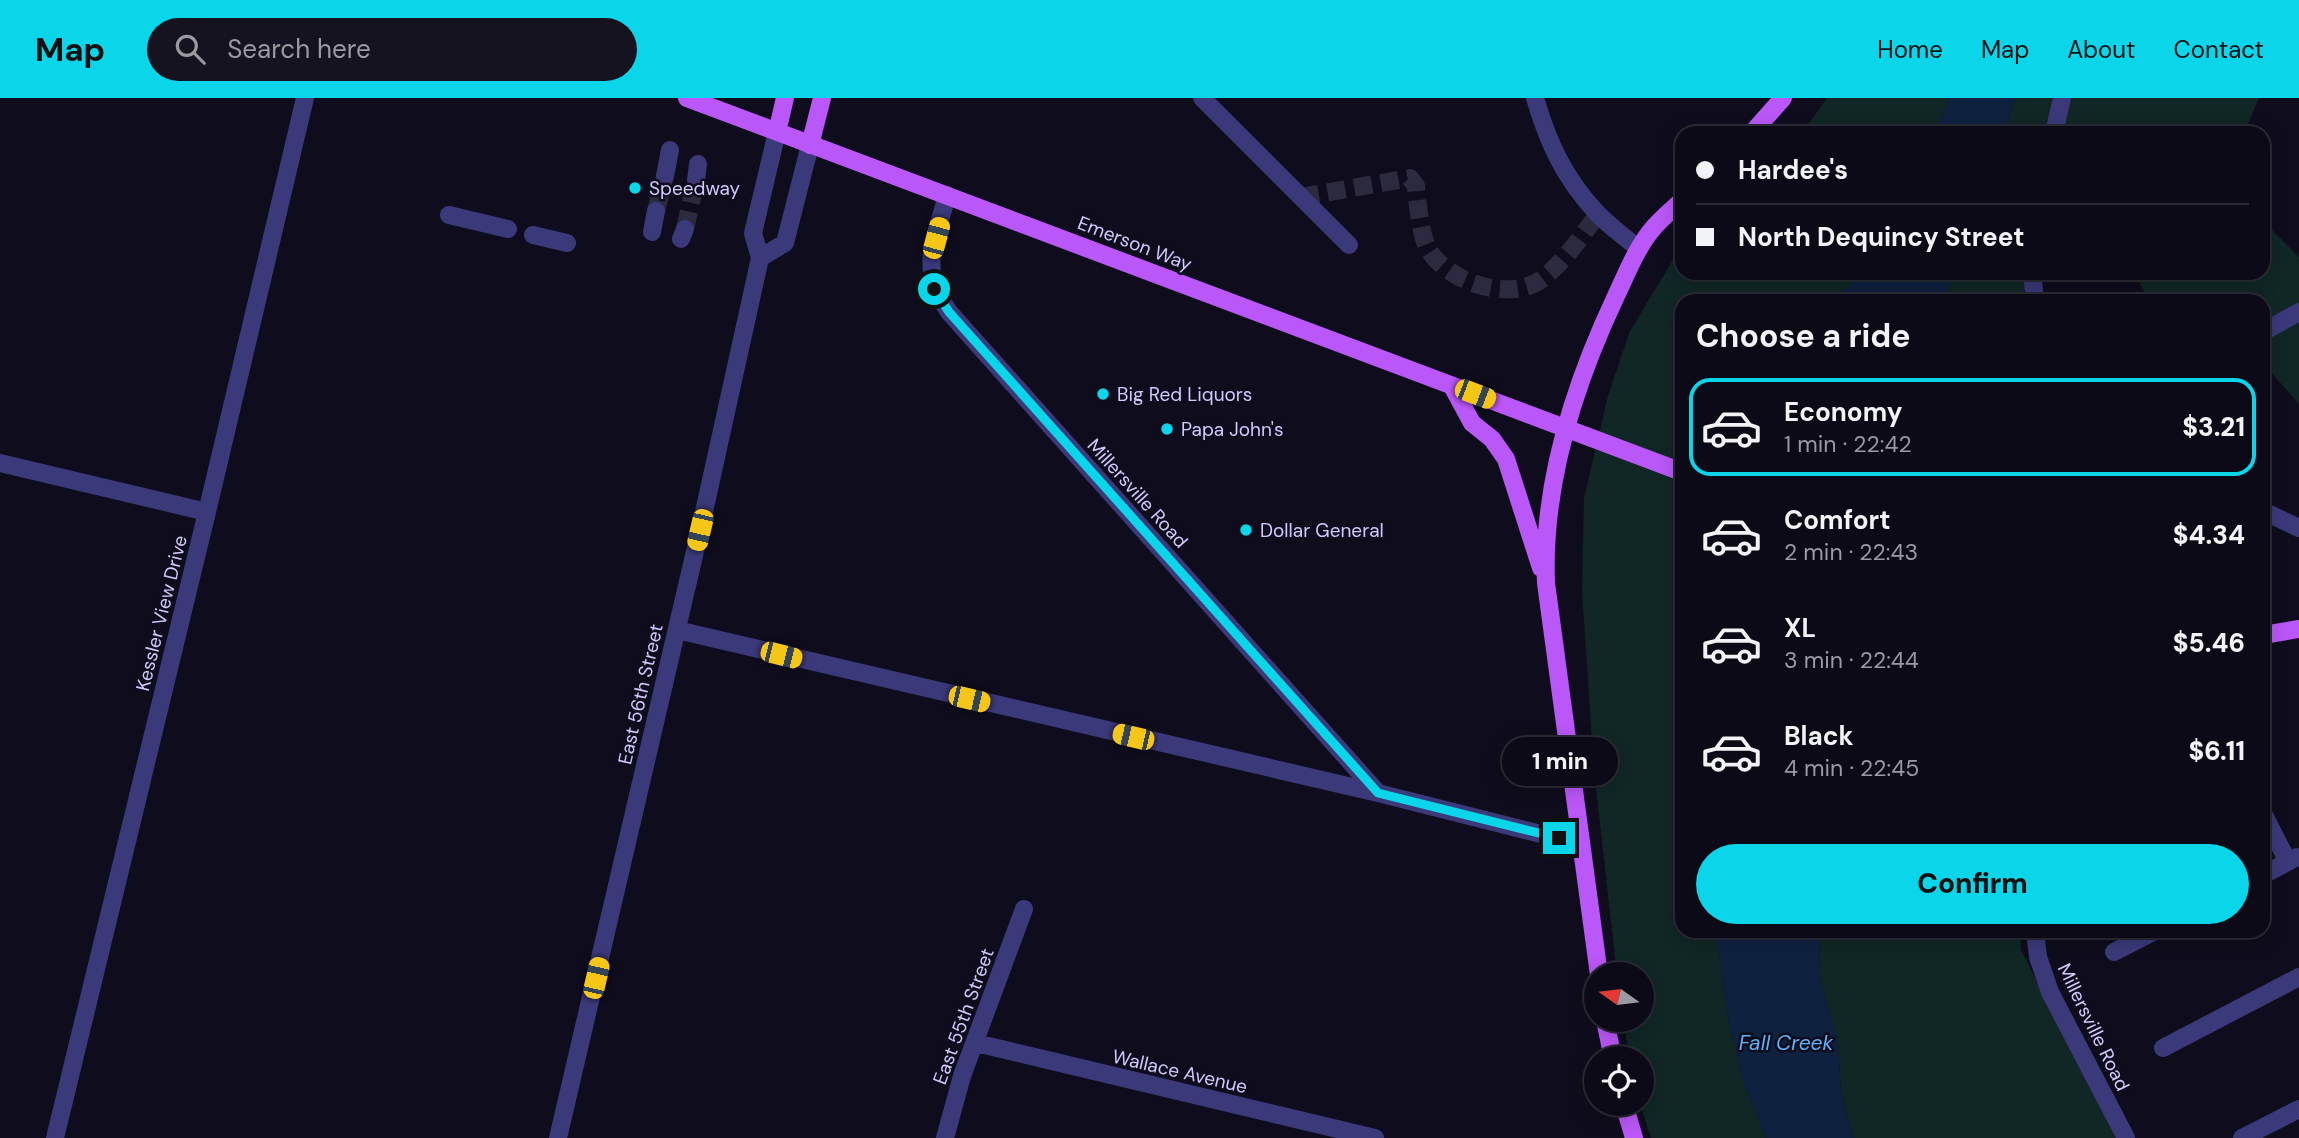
<!DOCTYPE html>
<meta charset="utf-8">
<style>
body{margin:0;font-family:"DM Sans",sans-serif;background:#14131f;color:#f1f3f6;height:100vh;display:flex;flex-direction:column;font-size:26px;white-space:nowrap}
*{box-sizing:border-box;margin:0}
p{font-size:23px;color:#9a9aa1}
.icon{flex:none;width:38px;height:38px;fill:none;stroke:currentColor;stroke-width:2;stroke-linecap:round;stroke-linejoin:round}
.map{position:relative;flex:1;overflow:hidden}
.drawer{position:absolute;left:1675px;top:196px;width:595px;height:644px;display:flex;flex-direction:column;background:#0b0a16;border-radius:21px;box-shadow:0 4px 18px #0003,0 0 0 2px #2b2b35}
.drawer>*{flex:none}
.top-card{position:absolute;left:1675px;top:28px;width:595px;height:154px;border-radius:21px;box-shadow:0 4px 18px #0003,0 0 0 2px #2b2b35;display:grid;align-content:center;height:154px;padding:0 21px;background:#0b0a16}
.needle{width:46px;rotate:284deg}
.buttons{position:absolute;left:1584px;top:864px;display:grid;gap:14px}
.buttons a{display:grid;place-items:center;width:70px;height:70px;border-radius:50%;background:#0b0a16;box-shadow:0 4px 18px #0003,0 0 0 2px #2b2b35;font-size:35px}
.end{position:absolute;width:32px;height:32px;margin:-16px;border:9px solid #0ad5e9;background:#111;box-shadow:0 0 0 4px #111}
.from{border-radius:50%}
.bubble{position:absolute;height:49px;border-radius:24px;background:#0b0a16;box-shadow:0 4px 18px #0003,0 0 0 2px #2b2b35;font-size:23px;font-weight:800;line-height:49px;text-align:center}
.car{position:absolute;width:21px;height:42px;margin:-21px -10px;border-radius:9px;box-shadow:0 0 5px 2px #0007;background:linear-gradient(#f5c518 24%,#345 0 40%,#f5c518 0 76%,#345 0 86%,#f5c518 0)}
.top-card b{display:flex;align-items:center;gap:24px;height:66px;font-size:26px}
.top-card b+b{border-top:2px solid #2b2b35}
.top-card i{width:18px;height:18px;background:#f1f3f6}
ul{padding:0;list-style:none}
li{display:flex;align-items:center;gap:21px;height:98px;margin:0 14px 10px;padding:0 7px;border:4px solid transparent;border-radius:21px}
li div{flex:1}
li b{display:block;font-size:26px}
li em{font-style:normal;font-weight:800}
li.on{border-color:#0ad5e9}
li>.icon{width:63px;height:63px;stroke-width:1.5}
h2{padding:0 21px;font-size:32px;line-height:84px}
.action{display:flex;gap:14px;margin-top:auto;padding:14px 21px}
.action a{flex:1;height:80px;border-radius:42px;background:#0ad5e9;color:#111;font-size:28px;font-weight:800;line-height:80px;text-align:center}
header{display:flex;align-items:center;gap:42px;box-sizing:border-box;height:98px;padding:0 35px;background:#0ad5e9;color:#111}
header strong{font-size:33px}
nav{display:flex;gap:38px;margin-inline-start:auto;font-size:24px}
.search{width:490px;height:63px;background:#14131f;display:flex;align-items:center;gap:18px;box-sizing:border-box;padding:0 24px;border-radius:38px;color:#9a9aa1;font-size:26px}
.map>svg:first-child{display:block}
</style>
<header>
<strong>Map</strong>
<div class="search"><svg class="icon" aria-label="search" viewBox="0 0 24 24"><circle cx="10" cy="10" r="6"/><path d="M15 15l6 6"/></svg>Search here</div>
<nav><a>Home</a><a>Map</a><a>About</a><a>Contact</a></nav>
</header>
<div class="map">
<svg width="2299" height="1040" viewBox="0 0 2299 1040">
<rect width="100%" height="100%" fill="#0f0d1d"/>
<path fill="#102726" d="M1827,0H1949L1935,35H1802Z
M2015,0H2259L2244,35H2004Z
M2263,123L2299,159V306L2263,265V203H2150L2134,175H2263Z
M1682,147V175H1863L1832,203H1682V427L1679,475L1682,500V833H1715L1729,924L1743,983L1766,1040H1651L1640,1006H1642V961H1630L1623,922H1642V877H1617L1594,672L1582,494L1584,400L1608,298L1630,233Z
M1960,175H2042L2014,203H1939Z
M1820,833H2020L2021,852L2116,1040H1853L1841,994L1838,944L1819,878Z"/>
<path fill="#0e2240" d="M1949,0H2015L2004,35H1935Z
M1863,175H1960L1939,203H1832Z
M1715,833H1820L1819,878L1838,944L1841,994L1853,1040H1766L1743,983L1729,924Z"/>
<g fill="none" stroke-linecap="round" stroke-linejoin="round">
<path stroke="#2c2a3f" stroke-width="18" stroke-dasharray="18 9" stroke-linecap="butt" d="M1301,99L1410,80L1416,88C1417,103 1421,139 1428,151C1447,184 1510,205 1542,181C1564,164 1581,139 1598,116
M656,113L665,78
M685,131L696,82"/>
<path stroke="#3b397a" stroke-width="18" d="M1202,0L1349,147
M1535,0C1548,45 1565,81 1597,115C1609,128 1625,139 1639,151
M2054,35L2062,0
M665,78L670,52
M696,82L698,66
M947,97C935,144 918,170 949,214L1378,695
M449,117L508,131
M652,134L656,113
M533,137L567,145
M681,141L685,131
M760,160L785,145L810,47
M2032,175L2035,203
M2263,234L2299,214
M0,365L207,414
M2263,413L2299,430
M677,532L1378,695L1581,746
M2263,715L2288,764
M2263,777L2297,759
M2035,833L2038,859L2050,894L2126,1040
M2114,854L2155,833
M976,945L1375,1040
M2163,950L2299,879
M55,1040L207,414L305,0
M558,1040L700,432L760,160L753,135L777,34
M945,1040L962,978L1024,811
M2242,1040L2299,1011"/>
<path stroke="#ba57f8" stroke-width="18" d="M687,0L1682,374
M777,34L785,0
M1752,35L1783,0
M810,47L822,0
M1452,288L1472,325L1492,341L1506,361L1541,470
M2263,537L2299,531
M1599,877L1546,485C1542,386 1574,287 1616,198C1627,175 1637,148 1655,128C1663,119 1673,111 1682,102
M1605,922L1613,961
M1624,1006L1634,1040"/>
</g>
<g fill="none" stroke-linecap="round" stroke-linejoin="round">
<path stroke="#0ad5e9" stroke-width="9" d="M934,191L949,214L1378,695L1559,740"/>
</g>
<g fill="#0ad5e9" stroke="#0f0d1d" stroke-width="2.5">
<circle cx="635" cy="90" r="7"/>
<circle cx="1103" cy="296" r="7"/>
<circle cx="1167" cy="331" r="7"/>
<circle cx="1246" cy="432" r="7"/>
</g>
<g text-anchor="middle" stroke-width="5" stroke-linejoin="round" paint-order="stroke">
<g font-size="19" fill="#d0cbfd" stroke="#0f0d1d" text-anchor="start">
<text x="649" y="97">Speedway</text>
<text x="1117" y="303">Big Red Liquors</text>
<text x="1181" y="338">Papa John's</text>
<text x="1260" y="439">Dollar General</text>
</g>
<g font-size="19" fill="#d0cbfd" stroke="#0f0d1d">
<text transform="translate(1135 145) rotate(21)" y="7">Emerson Way</text>
<text transform="translate(1138 395) rotate(48)" y="7">Millersville Road</text>
<text transform="translate(161 515) rotate(-76)" y="7">Kessler View Drive</text>
<text transform="translate(640 596) rotate(-77)" y="7">East 56th Street</text>
<text transform="translate(963 918) rotate(-70)" y="7">East 55th Street</text>
<text transform="translate(2094 929) rotate(64)" y="7">Millersville Road</text>
<text transform="translate(1180 973) rotate(13)" y="7">Wallace Avenue</text>
</g>
<g font-size="21" font-style="italic" fill="#5eb2f8" stroke="#0f0d1d">
<text x="1786" y="952">Fall Creek</text>
</g>
</g>
</svg>
<div class="buttons">
<a><svg class="needle" viewBox="-14 -14 28 28"><path d="M0-13l5 13h-10z" fill="#e53935"/><path d="M0 13l5-13h-10z" fill="#9a9aa1"/></svg></a>
<a><svg class="icon" aria-label="locate" viewBox="0 0 24 24"><circle cx="12" cy="12" r="6"/><path d="M12 2v4M12 18v4M2 12h4M18 12h4"/></svg></a>
</div>
<i class="end from" style="left:934px;top:191px"></i>
<i class="end" style="left:1559px;top:740px"></i>
<div class="bubble" style="left:1502px;top:639px;width:116px">1 min</div>
<i class="car" style="left:936px;top:140px;rotate:15deg"></i>
<i class="car" style="left:1475px;top:296px;rotate:111deg"></i>
<i class="car" style="left:700px;top:432px;rotate:193deg"></i>
<i class="car" style="left:781px;top:557px;rotate:104deg"></i>
<i class="car" style="left:969px;top:601px;rotate:103deg"></i>
<i class="car" style="left:1133px;top:639px;rotate:283deg"></i>
<i class="car" style="left:596px;top:880px;rotate:13deg"></i>
<div class="top-card">
<b><i class="from"></i>Hardee's</b>
<b><i></i>North Dequincy Street</b>
</div>
<section class="drawer">
<h2>Choose a ride</h2>
<ul>
<li class="on"><svg class="icon" aria-label="car" viewBox="0 0 24 24"><path d="M5 17H2v-5l4-1 3-4h7l3 4 3 1v5h-3M9 17h6M6 11h13"/><circle cx="7" cy="17" r="2"/><circle cx="17" cy="17" r="2"/></svg><div><b>Economy</b><p>1 min · 22:42</p></div><em>$3.21</em></li>
<li><svg class="icon" aria-label="car" viewBox="0 0 24 24"><path d="M5 17H2v-5l4-1 3-4h7l3 4 3 1v5h-3M9 17h6M6 11h13"/><circle cx="7" cy="17" r="2"/><circle cx="17" cy="17" r="2"/></svg><div><b>Comfort</b><p>2 min · 22:43</p></div><em>$4.34</em></li>
<li><svg class="icon" aria-label="car" viewBox="0 0 24 24"><path d="M5 17H2v-5l4-1 3-4h7l3 4 3 1v5h-3M9 17h6M6 11h13"/><circle cx="7" cy="17" r="2"/><circle cx="17" cy="17" r="2"/></svg><div><b>XL</b><p>3 min · 22:44</p></div><em>$5.46</em></li>
<li><svg class="icon" aria-label="car" viewBox="0 0 24 24"><path d="M5 17H2v-5l4-1 3-4h7l3 4 3 1v5h-3M9 17h6M6 11h13"/><circle cx="7" cy="17" r="2"/><circle cx="17" cy="17" r="2"/></svg><div><b>Black</b><p>4 min · 22:45</p></div><em>$6.11</em></li>
</ul>
<div class="action"><a>Confirm</a></div>
</section>
</div>
